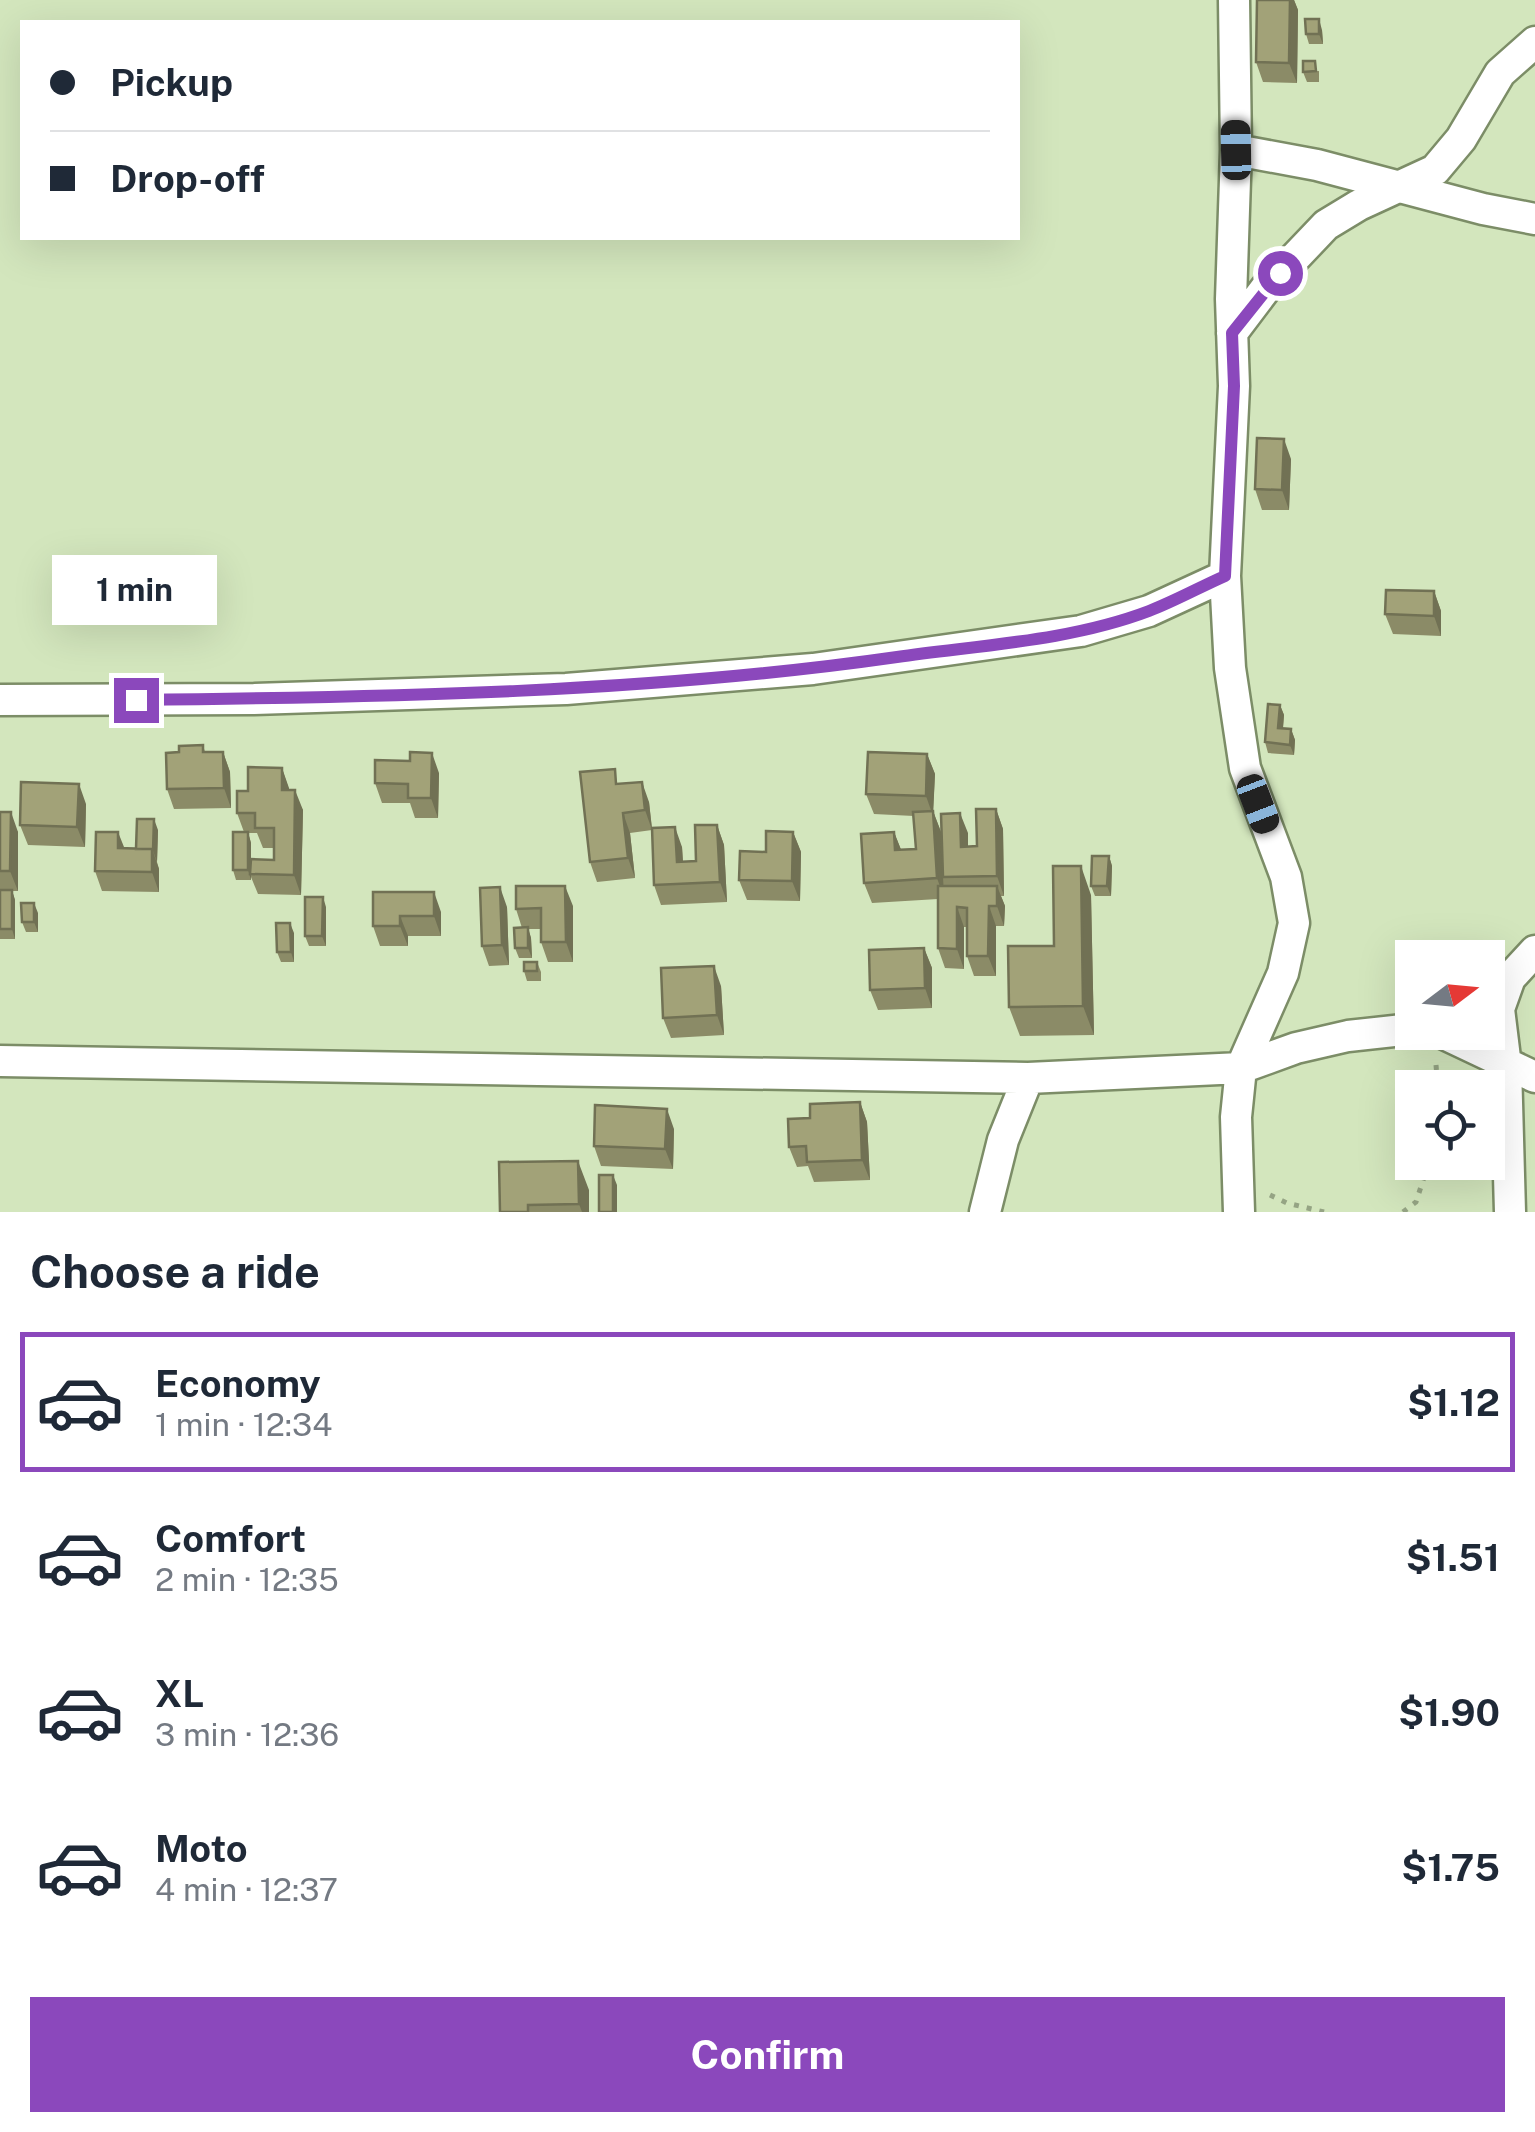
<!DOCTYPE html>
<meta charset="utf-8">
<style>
body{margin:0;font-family:"Public Sans",sans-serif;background:#f6f6f7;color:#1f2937;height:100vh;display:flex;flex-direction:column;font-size:38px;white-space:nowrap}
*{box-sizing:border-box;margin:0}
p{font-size:32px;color:#747a83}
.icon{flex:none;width:55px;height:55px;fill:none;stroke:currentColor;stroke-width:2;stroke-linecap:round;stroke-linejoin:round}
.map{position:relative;height:1212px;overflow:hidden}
.side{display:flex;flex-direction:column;background:#fff;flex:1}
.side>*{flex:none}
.hud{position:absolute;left:20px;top:20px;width:1000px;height:220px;border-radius:0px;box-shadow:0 10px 40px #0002;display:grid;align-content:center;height:220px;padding:0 30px;background:#fff}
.needle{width:65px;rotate:74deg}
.tools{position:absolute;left:1395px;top:940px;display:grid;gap:20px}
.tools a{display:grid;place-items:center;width:110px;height:110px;border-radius:0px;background:#fff;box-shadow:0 10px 40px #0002;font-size:50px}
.end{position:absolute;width:45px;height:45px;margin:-22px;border:12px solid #8b48bc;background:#fff;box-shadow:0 0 0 5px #fff}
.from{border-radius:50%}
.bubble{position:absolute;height:70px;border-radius:0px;background:#fff;box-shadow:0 10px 40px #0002;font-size:32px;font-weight:700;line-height:70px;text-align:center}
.car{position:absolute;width:30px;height:60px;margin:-30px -15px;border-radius:12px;box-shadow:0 0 8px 2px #0007;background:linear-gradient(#222 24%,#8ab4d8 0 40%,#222 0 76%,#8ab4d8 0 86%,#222 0)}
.hud b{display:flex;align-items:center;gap:35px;height:95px;font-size:38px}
.hud b+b{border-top:2px solid #e0e1e3}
.hud i{width:25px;height:25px;background:#1f2937}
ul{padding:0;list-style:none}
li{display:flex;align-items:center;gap:30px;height:140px;margin:0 20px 15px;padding:0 10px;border:5px solid transparent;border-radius:0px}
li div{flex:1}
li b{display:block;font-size:38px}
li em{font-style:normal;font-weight:700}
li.current{border-color:#8b48bc}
li>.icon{width:90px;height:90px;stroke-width:1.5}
h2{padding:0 30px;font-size:45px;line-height:120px}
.cta{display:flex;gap:20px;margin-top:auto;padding:20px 30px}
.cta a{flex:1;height:115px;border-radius:0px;background:#8b48bc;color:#fff;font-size:40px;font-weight:700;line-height:115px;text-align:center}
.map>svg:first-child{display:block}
</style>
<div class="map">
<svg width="1535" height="1212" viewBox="0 0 1535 1212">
<rect width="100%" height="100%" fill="#d3e6bd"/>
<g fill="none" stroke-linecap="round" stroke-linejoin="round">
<defs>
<path id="minor" d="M1234,0L1236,150L1231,299L1234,386L1225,576L1230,668L1245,768L1286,877L1294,923L1283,973L1241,1068L1236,1117L1239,1212
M1236,150L1317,165L1483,209L1535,219
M1232,333L1266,288L1326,225L1359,205L1435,170L1461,139L1500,73L1535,42
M0,700L254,699L566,689L813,669L1081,631L1149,611L1225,576
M1440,1032L1535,1077
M0,1061L1028,1078L1241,1068L1296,1048L1348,1036L1412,1029
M985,1212L1003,1140L1028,1078
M1510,1212L1506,1066L1499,1009L1510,978L1535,951"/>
</defs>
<use href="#minor" stroke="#7c8d67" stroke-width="35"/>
<path stroke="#95a484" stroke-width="5" stroke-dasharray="5 8" stroke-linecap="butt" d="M1436,1065L1438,1088
M1270,1195L1287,1203L1324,1212
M1403,1212L1416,1202L1429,1162"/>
<use href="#minor" stroke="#fff" stroke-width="30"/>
</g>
<path fill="#8b8b67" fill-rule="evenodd" d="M1257,0H1294L1298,10L1297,83L1263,82L1256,62Z
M1322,30L1323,44H1309L1306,34Z
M1319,71V82H1307L1303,72Z
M1291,459L1289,510H1262L1255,489Z
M1434,591L1441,611V636L1393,634L1385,614Z
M1280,705L1284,715L1283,729H1291L1295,740L1294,755L1268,753L1265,742Z
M203,745L205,752H223L230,772L231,808L174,809L167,789L179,752Z
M927,754L935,774L933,811L941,832L942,856L968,833V847L977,846L996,809L1003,829L1004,896H1001L1005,906L1004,926H996V976H974L967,956V927H964V969L945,968L938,948V899L872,903L864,883L894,832L901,850L916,849L914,816L874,814L866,794Z
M282,768L289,790L303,810L301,895L258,894L251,877V880H236L233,870L244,832L237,813L248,791ZM248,833H257L263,848H274V860L251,859V843Z
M439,773L438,818H415L410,803H382L375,783Z
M620,784L649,802L652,828L682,847L683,861H696L717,825L724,845L727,902L661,905L654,885L652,830L630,833L635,878L597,882L590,862Z
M86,804L85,847L28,845L20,825Z
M0,812L18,832V891H12L15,900V939H0Z
M158,830L157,862L159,869V892L102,891L95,871L124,849H136Z
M793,832L801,852L800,901L747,900L739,880L766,852Z
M1109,856L1112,866L1111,896H1095L1091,886Z
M373,892L441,912V936H408V946H380L373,926Z
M1091,895L1094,1035L1020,1036L1009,1007Z
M573,906V962H548L541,942V929H528L531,938L532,958H519L515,948L522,928L516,909Z
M326,907V946H309L305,936Z
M507,907L509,965L489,966L482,946Z
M38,913V932H26L22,922Z
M294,933V962H281L277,952Z
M924,948L932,968V1008L878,1010L870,990Z
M537,962L541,972V981H527L524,971Z
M721,986L724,1035L671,1038L663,1018Z
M860,1102L867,1122L870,1180L814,1182L808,1166L797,1167L789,1147L810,1118Z
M674,1129L673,1169L601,1166L594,1146Z
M589,1190V1212H500Z"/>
<path fill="#717154" d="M1290,0H1294L1298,10L1297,83L1289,63Z
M1319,19L1322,30L1323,44L1319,34Z
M1284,439L1291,459L1289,510L1282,490Z
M1434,591L1441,611V636L1434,616Z
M1280,705L1284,715L1282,738L1278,728Z
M1291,729L1295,740L1294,755L1290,745Z
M223,752L230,772L231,808L224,788Z
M432,753L439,773L438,818L431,798Z
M927,754L935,774L933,816L926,796Z
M282,768L289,788V810L282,790Z
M642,782L649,802L652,830L645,810Z
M79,784L86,804L85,847L77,827Z
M295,790L303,810L301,895L294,875Z
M996,809L1003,829L1004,896L997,876Z
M933,811L941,832L944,898L937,878Z
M11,812L18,832V891L10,871Z
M623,813L630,833L635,878L628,858Z
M960,813L968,833V867L961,847Z
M154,819L158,830L157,862L153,851Z
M717,825L724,845L727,902L720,882Z
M675,827L682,847L684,882L677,862Z
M118,832L126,852L118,848Z
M248,832L251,843V880L248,870Z
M793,832L801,852L800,901L792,881Z
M894,832L902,852L895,850Z
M152,849L159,869V892L152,872Z
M1109,856L1112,866L1111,896L1107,886Z
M1081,866L1091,895L1094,1035L1083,1006Z
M565,886L573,906V962L566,942Z
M997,886L1005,906L1004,926L997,906Z
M500,887L507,907L509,965L502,945Z
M12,890L15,900V939L12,929Z
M434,892L441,912V936L434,916Z
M323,897L326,907V946L322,936Z
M34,903L38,913V932L34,922Z
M989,906L996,926V976L988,956Z
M957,907L964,927V969L957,949Z
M400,916L408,936V946L400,926Z
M290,923L294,933V962L291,952Z
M528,927L531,938L532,958L528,948Z
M924,948L932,968V1008L925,988Z
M714,966L721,986L724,1035L717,1015Z
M860,1102L867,1122L870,1180L862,1160Z
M667,1109L674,1129L673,1169L665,1149Z
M578,1161L589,1190V1212H582L579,1204Z
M613,1175L617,1185V1212H613Z"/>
<path fill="#a2a278" stroke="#717154" stroke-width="2.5" d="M1257,0H1290L1289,63L1256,62Z
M1305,19H1319V34H1306Z
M1303,61H1315L1316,71L1303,72Z
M1257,438L1284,439L1282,490L1255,489Z
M1386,590L1434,591V616L1385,614Z
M1268,704L1280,705L1278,728L1291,729L1290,745L1265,742Z
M203,745V752H223L224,788L167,789L166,753L179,752V746Z
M410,752L432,753L431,798H408V784L375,783V760L410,761Z
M868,752L927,754L926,796L866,794Z
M248,767L282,768V790H295L294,875L250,874L251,859L274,860V828H255V813H237V791H248Z
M615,769L616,784L642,782L645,810L623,813L628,858L590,862L580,772Z
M21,782L79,784L77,827L20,825Z
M976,809H996L997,876L943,877L941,814L960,813L961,847L977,846Z
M933,811L937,878L864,883L861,834L894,832L895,850L916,849L913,812Z
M0,812H11L10,871H0Z
M137,819H154L153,851L152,849H136Z
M695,825H717L720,882L654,885L652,828L675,827L677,862L696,861Z
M766,831L793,832L792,881L739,880L740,851L766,852Z
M96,832H118V848L152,849V872L95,871Z
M233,832H248V870H233Z
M1092,856H1109L1107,886H1091Z
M1053,866H1081L1083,1006L1009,1007L1008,946H1054Z
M516,886H565L566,942H541V908L516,909Z
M938,886H997V906H989L988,956H967V908L957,907V949L938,948Z
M500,887L502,945L482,946L480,888Z
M0,890H12V929H0Z
M373,892H434V916H400V926H373Z
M305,897H323L322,936H305Z
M21,903H34V922H22Z
M276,923H290L291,952H277Z
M528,927V948H515L514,928Z
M924,948L925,988L870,990L869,950Z
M524,962H537V971H524Z
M714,966L717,1015L663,1018L661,968Z
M860,1102L862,1160L807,1162L806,1146L789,1147L788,1119L810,1118V1104Z
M595,1105L667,1109L665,1149L594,1146Z
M578,1161L579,1204L528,1205V1212H500L499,1162Z
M599,1175H613V1212H599Z"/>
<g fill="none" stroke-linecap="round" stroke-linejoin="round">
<path stroke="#8b48bc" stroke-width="12" d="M136,700C390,697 646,693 897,657C981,645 1070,641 1149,611C1175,601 1200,587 1225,576L1234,386L1232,333L1280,273"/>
</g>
</svg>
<div class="tools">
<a><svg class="needle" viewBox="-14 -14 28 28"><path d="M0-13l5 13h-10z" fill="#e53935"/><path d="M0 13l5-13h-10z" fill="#747a83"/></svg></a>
<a><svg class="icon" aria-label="locate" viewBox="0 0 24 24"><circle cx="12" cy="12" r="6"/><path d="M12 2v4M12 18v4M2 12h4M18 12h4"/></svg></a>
</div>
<i class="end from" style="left:1280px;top:273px"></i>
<i class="end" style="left:136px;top:700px"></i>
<div class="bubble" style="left:52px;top:555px;width:165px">1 min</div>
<i class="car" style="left:1236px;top:150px;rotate:359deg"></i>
<i class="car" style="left:1258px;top:804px;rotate:159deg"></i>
<div class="hud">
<b><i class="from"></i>Pickup</b>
<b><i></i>Drop-off</b>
</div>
</div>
<section class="side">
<h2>Choose a ride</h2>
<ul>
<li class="current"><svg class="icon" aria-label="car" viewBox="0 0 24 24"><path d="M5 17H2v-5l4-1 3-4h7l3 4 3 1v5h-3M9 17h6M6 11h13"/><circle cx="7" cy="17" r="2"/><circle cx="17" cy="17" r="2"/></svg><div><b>Economy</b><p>1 min · 12:34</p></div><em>$1.12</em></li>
<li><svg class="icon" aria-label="car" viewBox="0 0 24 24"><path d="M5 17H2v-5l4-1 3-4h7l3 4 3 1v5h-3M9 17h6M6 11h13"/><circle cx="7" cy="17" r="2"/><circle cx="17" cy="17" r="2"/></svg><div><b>Comfort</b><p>2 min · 12:35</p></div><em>$1.51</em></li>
<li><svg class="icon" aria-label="car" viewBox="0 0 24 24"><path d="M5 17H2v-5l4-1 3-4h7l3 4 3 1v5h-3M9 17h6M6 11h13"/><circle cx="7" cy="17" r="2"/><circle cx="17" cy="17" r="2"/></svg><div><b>XL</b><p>3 min · 12:36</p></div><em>$1.90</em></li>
<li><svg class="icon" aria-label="car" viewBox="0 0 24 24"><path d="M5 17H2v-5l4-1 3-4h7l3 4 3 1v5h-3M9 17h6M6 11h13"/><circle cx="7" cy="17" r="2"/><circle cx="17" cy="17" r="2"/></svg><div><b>Moto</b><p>4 min · 12:37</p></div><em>$1.75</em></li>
</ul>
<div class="cta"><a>Confirm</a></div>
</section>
